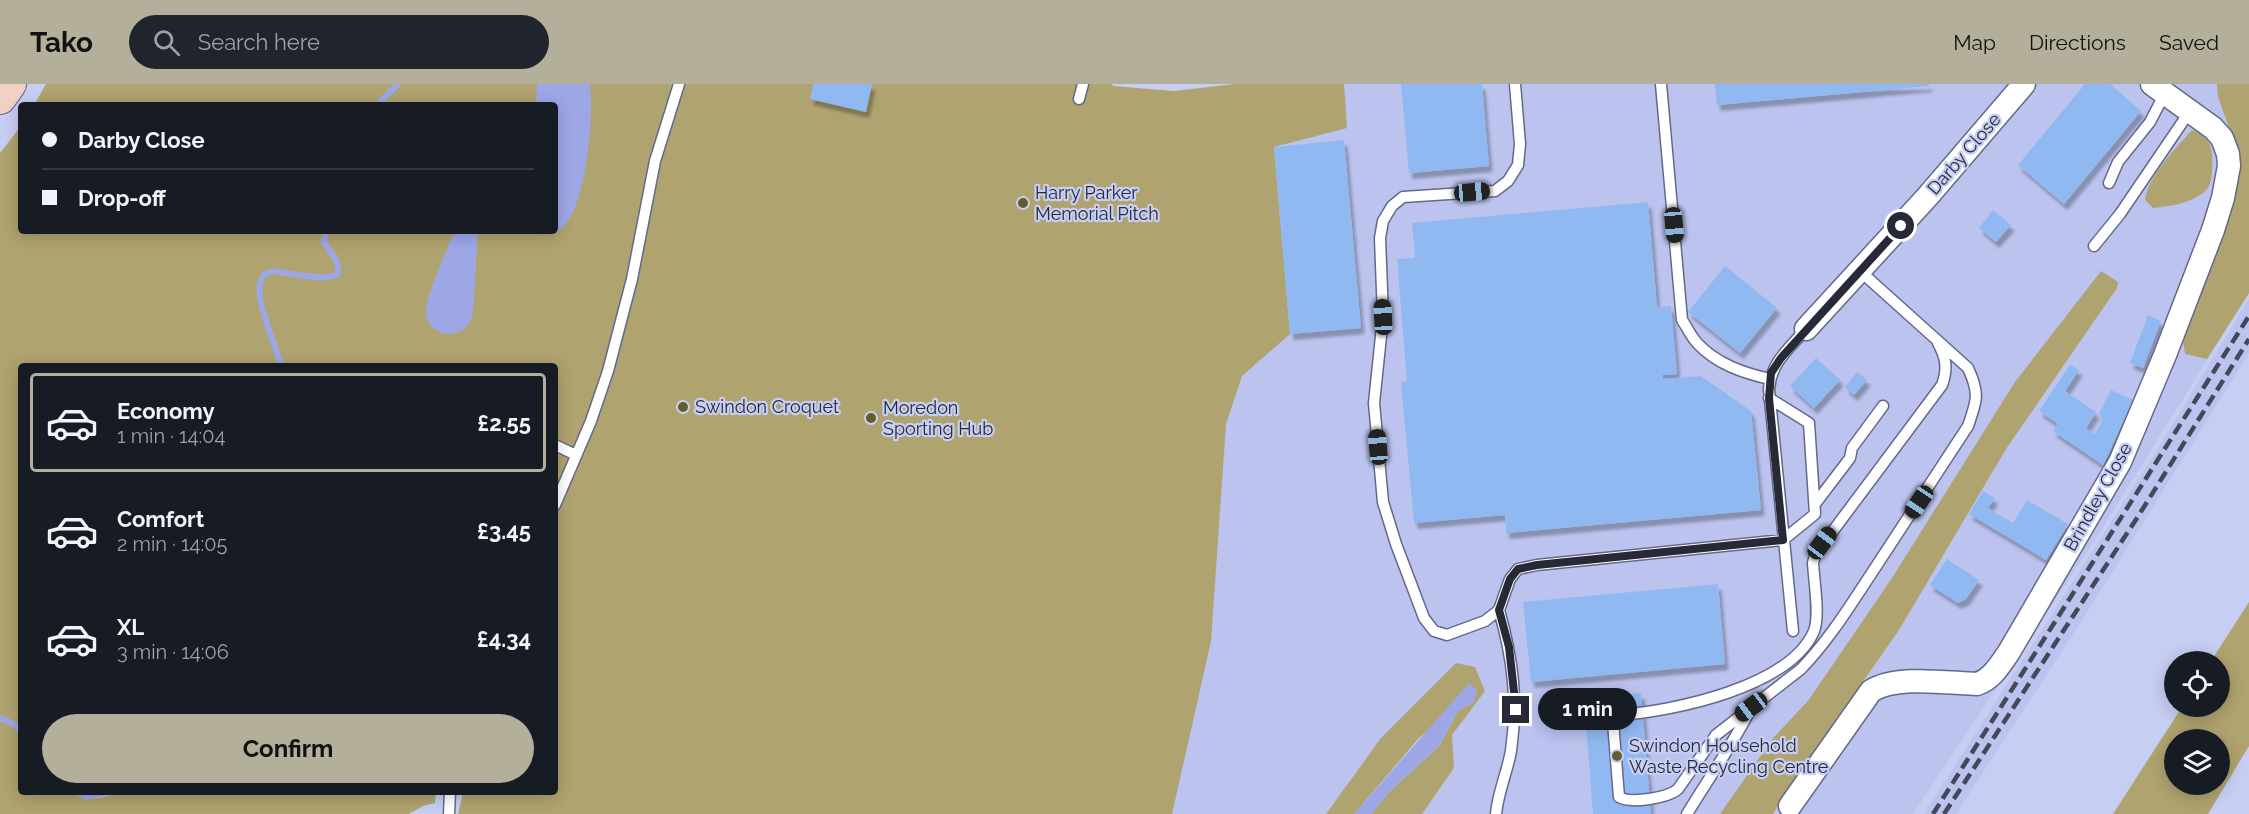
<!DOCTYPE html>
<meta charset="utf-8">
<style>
body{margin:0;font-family:Raleway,sans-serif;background:#20242c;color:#f1f3f6;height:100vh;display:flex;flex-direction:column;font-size:22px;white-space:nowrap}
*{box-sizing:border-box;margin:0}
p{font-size:20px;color:#9ea1a6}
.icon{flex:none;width:33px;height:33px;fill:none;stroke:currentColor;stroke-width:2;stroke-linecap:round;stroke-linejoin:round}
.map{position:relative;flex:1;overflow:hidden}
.drawer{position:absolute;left:18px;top:279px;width:540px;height:432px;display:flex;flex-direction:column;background:#171b24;border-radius:6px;box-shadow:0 3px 15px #0003}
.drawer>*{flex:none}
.banner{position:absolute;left:18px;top:18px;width:540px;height:132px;border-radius:6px;box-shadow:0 3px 15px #0003;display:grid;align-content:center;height:132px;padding:0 24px;background:#171b24}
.controls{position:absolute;left:2164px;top:567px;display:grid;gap:12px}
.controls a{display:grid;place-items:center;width:66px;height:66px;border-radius:50%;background:#171b24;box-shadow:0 3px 15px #0003;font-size:30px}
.end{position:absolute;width:27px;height:27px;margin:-14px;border:8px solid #272937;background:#fff;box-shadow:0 0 0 3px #fff}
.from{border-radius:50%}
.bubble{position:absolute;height:42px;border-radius:21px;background:#171b24;box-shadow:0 3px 15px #0003;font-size:20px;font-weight:700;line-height:42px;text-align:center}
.car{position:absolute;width:18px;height:36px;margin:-18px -9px;border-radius:8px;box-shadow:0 0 4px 2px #0007;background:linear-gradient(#222 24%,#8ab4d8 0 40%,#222 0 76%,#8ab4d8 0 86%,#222 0)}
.banner b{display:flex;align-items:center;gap:21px;height:57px;font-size:22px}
.banner b+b{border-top:2px solid #363941}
.banner i{width:15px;height:15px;background:#f1f3f6}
ul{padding:10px 0 0;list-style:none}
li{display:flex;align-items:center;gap:18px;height:99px;margin:0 12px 9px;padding:0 12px;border:3px solid transparent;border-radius:6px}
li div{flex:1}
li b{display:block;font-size:22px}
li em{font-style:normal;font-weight:700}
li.active{border-color:#b3af9a}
li>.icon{width:54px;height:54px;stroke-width:1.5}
.cta{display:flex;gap:12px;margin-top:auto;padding:12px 24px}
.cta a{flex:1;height:69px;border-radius:36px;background:#b3af9a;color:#111;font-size:24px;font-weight:700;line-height:69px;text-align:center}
header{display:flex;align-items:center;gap:36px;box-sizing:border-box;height:84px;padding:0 30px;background:#b3af9a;color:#111}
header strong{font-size:28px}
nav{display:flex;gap:33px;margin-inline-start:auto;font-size:21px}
.search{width:420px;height:54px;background:#20242c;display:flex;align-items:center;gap:15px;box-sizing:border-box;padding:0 21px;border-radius:33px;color:#9ea1a6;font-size:22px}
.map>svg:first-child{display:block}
</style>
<header>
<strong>Tako</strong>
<div class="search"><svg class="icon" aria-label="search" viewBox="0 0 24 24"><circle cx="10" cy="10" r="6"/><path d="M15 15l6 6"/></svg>Search here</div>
<nav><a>Map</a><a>Directions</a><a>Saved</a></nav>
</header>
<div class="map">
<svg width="2249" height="730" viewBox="0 0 2249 730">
<defs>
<filter id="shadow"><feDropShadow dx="3.5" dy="6" stdDeviation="1.5" flood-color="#0004"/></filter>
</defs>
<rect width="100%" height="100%" fill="#c7cef3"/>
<path fill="#bbc3ee" d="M1293,0H2249V209L2095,456L1913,730H1422L1454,684L1452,651L1485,607L1475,583L1381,654L1326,730H1166L1220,31Z
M2249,215V269L2088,527L1956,730H1924L2152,374Z"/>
<path fill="#afa36f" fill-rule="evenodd" d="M46,0H1112L1113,2L1174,7L1235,0H1344L1347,44L1274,63L1290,250L1242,292L1226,340L1211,557L1172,730H458L463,708H555V282H21V708H73C86,720 107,712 123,708H436L435,719L423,722L409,730H0V69L21,42V147H555V21H34Z
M2217,0H2249V209L2207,275L2185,270L2183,257L2230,131L2239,71L2218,13Z
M2192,46C2214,55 2213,68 2212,88C2211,97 2210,104 2203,109C2188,120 2171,122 2153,124L2145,116C2148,92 2176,64 2192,46Z
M2101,187L2118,198L2117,204L2006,365L1899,546L1790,702L1773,730H1720L1774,653L1808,617L1892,494L2015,298Z
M2249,518V662L2208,730H2113L2182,623L2220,622V578L2211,577ZM2175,656H2220V700H2175Z
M1456,579L1475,583L1485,607L1452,651L1454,684L1422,730H1371L1391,706L1439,662L1458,627L1473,619L1477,606L1419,654L1354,730H1326L1381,654Z"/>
<path fill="#9da7e6" d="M537,0H590C594,30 587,138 554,149L549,147H555V21H536Z
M455,147H478L473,230C471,234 470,239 467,242C453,258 425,248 426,227C427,209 447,166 455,147Z
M1469,599L1477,606L1473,619L1458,627L1439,662L1391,706L1371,730H1354Z
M73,708H123L85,716Z"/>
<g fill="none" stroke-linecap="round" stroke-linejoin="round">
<path stroke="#9da7e6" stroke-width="6" d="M377,21L398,0
M281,282C278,264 245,200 267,189C272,186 281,188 286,189C303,191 321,196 337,191C342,178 330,169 324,158L326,147
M0,634L14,640L21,646"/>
</g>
<path fill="#91b9f1" filter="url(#shadow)" d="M813,0H872L866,28L810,15Z
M1401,0H1482L1489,82L1409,89Z
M1715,0H1929V2L1717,21Z
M2085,0H2110L2141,27L2064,120L2018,81Z
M1344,56L1361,244L1290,250L1274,63Z
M1648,118L1657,223L1671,222L1677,290L1663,291V295L1701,292L1751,327L1761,426L1506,449L1505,431L1414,439L1401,298L1407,297L1397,175L1415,174L1412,139Z
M1993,126L2011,141L1996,158L1979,144Z
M1725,182L1777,224L1740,269L1688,228Z
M2148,231L2161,237L2143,284L2130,279Z
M1816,274L1840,296L1814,324L1790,302Z
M2070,281L2079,286L2065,307L2096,328L2086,344L2095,350L2103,335L2099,330L2111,306L2133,316L2103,381L2053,347L2058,340L2039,327Z
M1857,288L1867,296L1854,311L1845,303Z
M1983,407L1995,414L1988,424L2013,439L2027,416L2068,440L2046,476L1969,430Z
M1947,475L1979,496L1966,515L1958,519L1930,501Z
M1718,500L1725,580L1531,598L1523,518Z
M1641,609L1651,730H1593L1584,614Z"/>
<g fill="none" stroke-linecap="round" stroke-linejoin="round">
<defs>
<path id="service" d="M1515,0L1520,60L1518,81L1508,97L1495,107L1403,113L1392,122L1383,137L1380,154L1383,233L1374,319L1383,418L1396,460L1424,534L1434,547L1447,551L1485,537L1499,526L1510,495L1518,485L1537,481L1783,456L1815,430L1809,339L1769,314
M1661,0L1682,236C1687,243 1691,253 1698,260C1717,280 1743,289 1770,295
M1079,15L1083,0
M2109,99L2118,78L2150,38L2165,9
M2094,162L2120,130L2190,27
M1860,187L1968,284C1980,310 1977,316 1968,342C1938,388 1907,435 1877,481C1853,517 1831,554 1801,585L1716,651L1678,705C1668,714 1631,720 1619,713L1613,638L1619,631C1674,627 1790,603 1814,547C1820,532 1814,497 1813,479L1815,471L1942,301C1948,284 1946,274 1938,259
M555,361L576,371
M1815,420L1850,374L1852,364L1883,322
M555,421L591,337L608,287L632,195L655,77L679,0
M1793,547L1769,305C1771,278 1789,265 1806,245
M449,730L450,708
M1496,730C1498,708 1507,689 1511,667C1518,617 1513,575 1499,526
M1687,730C1708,695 1732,662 1750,626"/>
<path id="minor" d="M1806,245L1928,112L2024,0
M1790,722L1871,607C1896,591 1947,599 1977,600C1992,595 2000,581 2009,568L2120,378L2165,271L2213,146L2223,114L2229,82L2228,70L2222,54L2213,44L2152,0"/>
<path id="secondary" d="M0,14L10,0"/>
</defs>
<use href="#service" stroke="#64698a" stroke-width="13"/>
<use href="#minor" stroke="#64698a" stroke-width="25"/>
<use href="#secondary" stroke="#64698a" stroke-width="34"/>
<use href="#service" stroke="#fff" stroke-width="10"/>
<use href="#minor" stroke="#fff" stroke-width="22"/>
<use href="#secondary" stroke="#f1d0c6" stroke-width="32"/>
<path stroke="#45485a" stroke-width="4.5" stroke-dasharray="12 6" stroke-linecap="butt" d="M1933,730L2249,232
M1944,730L2137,434L2249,255"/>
</g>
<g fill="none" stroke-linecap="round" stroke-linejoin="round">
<path stroke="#272937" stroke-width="8" d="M1516,626L1509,563L1499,526L1510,495L1518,485L1537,481L1783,456L1769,314L1771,289L1781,274L1901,142"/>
</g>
<g fill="#675c29" stroke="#c7cef3" stroke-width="2">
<circle cx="1023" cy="119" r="6"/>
<circle cx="683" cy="323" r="6"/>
<circle cx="871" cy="334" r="6"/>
<circle cx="1617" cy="672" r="6"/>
</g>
<g text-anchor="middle" stroke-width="4.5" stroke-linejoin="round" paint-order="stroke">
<g font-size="18" fill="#272937" stroke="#c7cef3">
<text transform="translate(1964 70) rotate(-49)" y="6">Darby Close</text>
<text transform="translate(2098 413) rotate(-61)" y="6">Brindley Close</text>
</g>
<g font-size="18" fill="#272937" stroke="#c7cef3" text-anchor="start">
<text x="1035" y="115">Harry Parker<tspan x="1035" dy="21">Memorial Pitch</tspan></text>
<text x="695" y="329">Swindon Croquet</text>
<text x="883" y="330">Moredon<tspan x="883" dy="21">Sporting Hub</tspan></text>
<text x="1629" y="668">Swindon Household<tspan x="1629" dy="21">Waste Recycling Centre</tspan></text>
</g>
</g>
</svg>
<div class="controls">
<a><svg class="icon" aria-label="locate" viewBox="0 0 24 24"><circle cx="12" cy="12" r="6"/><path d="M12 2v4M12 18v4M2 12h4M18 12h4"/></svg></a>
<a><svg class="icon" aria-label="layers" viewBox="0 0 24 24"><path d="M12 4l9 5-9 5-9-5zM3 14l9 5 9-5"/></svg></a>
</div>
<i class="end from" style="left:1901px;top:142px"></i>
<i class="end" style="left:1516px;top:626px"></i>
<div class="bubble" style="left:1538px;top:604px;width:99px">1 min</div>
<i class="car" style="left:1472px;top:108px;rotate:85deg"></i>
<i class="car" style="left:1674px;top:141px;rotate:175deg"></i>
<i class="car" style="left:1383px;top:233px;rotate:357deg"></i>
<i class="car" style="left:1378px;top:363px;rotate:355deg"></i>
<i class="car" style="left:1919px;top:418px;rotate:214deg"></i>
<i class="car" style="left:1822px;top:459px;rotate:37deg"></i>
<i class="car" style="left:1751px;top:623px;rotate:233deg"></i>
<div class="banner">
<b><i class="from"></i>Darby Close</b>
<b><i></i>Drop-off</b>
</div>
<section class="drawer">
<ul>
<li class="active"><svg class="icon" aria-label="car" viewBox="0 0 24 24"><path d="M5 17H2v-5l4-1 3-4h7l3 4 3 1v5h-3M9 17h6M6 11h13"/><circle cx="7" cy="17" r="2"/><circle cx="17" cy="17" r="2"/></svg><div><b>Economy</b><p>1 min · 14:04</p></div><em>£2.55</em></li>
<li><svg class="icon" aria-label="car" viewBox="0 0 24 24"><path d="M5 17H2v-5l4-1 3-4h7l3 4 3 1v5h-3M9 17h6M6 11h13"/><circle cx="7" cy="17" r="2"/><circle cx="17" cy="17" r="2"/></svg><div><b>Comfort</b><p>2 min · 14:05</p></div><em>£3.45</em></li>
<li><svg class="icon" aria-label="car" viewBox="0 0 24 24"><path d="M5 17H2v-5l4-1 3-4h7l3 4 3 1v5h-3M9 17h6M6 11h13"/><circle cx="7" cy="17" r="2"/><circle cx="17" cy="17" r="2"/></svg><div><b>XL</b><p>3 min · 14:06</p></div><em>£4.34</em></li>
</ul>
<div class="cta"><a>Confirm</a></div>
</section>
</div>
